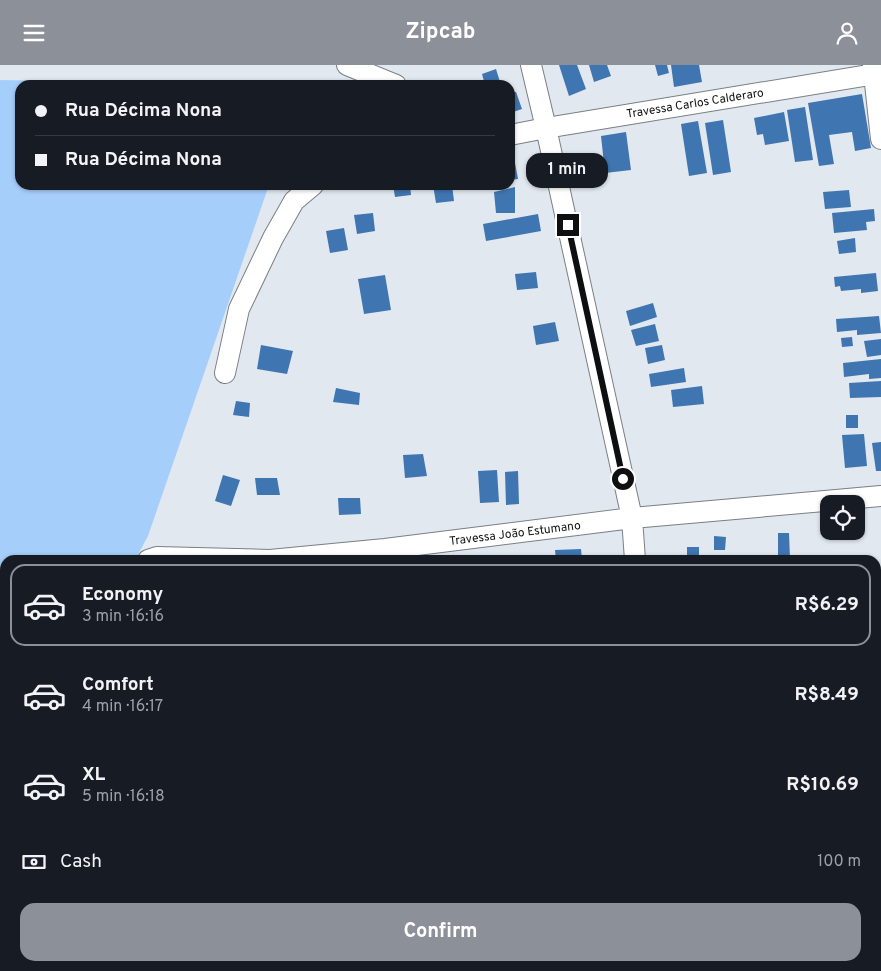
<!DOCTYPE html>
<meta charset="utf-8">
<style>
body{margin:0;font-family:Overpass,sans-serif;background:#20242c;color:#f1f3f6;height:100vh;display:flex;flex-direction:column;font-size:19px;white-space:nowrap}
*{box-sizing:border-box;margin:0}
p{font-size:16px;color:#9ea1a6}
.icon{flex:none;width:28px;height:28px;fill:none;stroke:currentColor;stroke-width:2;stroke-linecap:round;stroke-linejoin:round}
.map{position:relative;flex:1;overflow:hidden}
.side{position:absolute;left:0px;top:490px;width:881px;height:416px;display:flex;flex-direction:column;background:#171b24;border-radius:15px 15px 0 0;box-shadow:0 1px 4px #0004}
.side>*{flex:none}
.banner{position:absolute;left:15px;top:15px;width:500px;height:110px;border-radius:15px;box-shadow:0 1px 4px #0004;display:grid;align-content:center;height:110px;padding:0 20px;background:#171b24}
.tools{position:absolute;left:820px;top:430px;display:grid;gap:10px}
.tools a{display:grid;place-items:center;width:45px;height:45px;border-radius:10px;background:#171b24;box-shadow:0 1px 4px #0004;font-size:25px}
.end{position:absolute;width:22px;height:22px;margin:-11px;border:6px solid #0d0f11;background:#fff;box-shadow:0 0 0 2px #fff}
.from{border-radius:50%}
.bubble{position:absolute;height:35px;border-radius:15px;background:#171b24;box-shadow:0 1px 4px #0004;font-size:16px;font-weight:700;line-height:35px;text-align:center}
.banner b{display:flex;align-items:center;gap:18px;height:48px;font-size:19px}
.banner b+b{border-top:1px solid #363941}
.banner i{width:12px;height:12px;background:#f1f3f6}
ul{padding:9px 0 0;list-style:none}
li{display:flex;align-items:center;gap:15px;height:82px;margin:0 10px 8px;padding:0 10px;border:2px solid transparent;border-radius:15px}
li div{flex:1}
li b{display:block;font-size:19px}
li em{font-style:normal;font-weight:700}
li.on{border-color:#8c9099}
li>.icon{width:45px;height:45px;stroke-width:1.5}
.pay{display:flex;align-items:center;gap:12px;height:55px;padding:0 20px;font-size:19px}
.pay p{margin-inline-start:auto}
.cta{display:flex;gap:10px;margin-top:auto;padding:10px 20px}
.cta a{flex:1;height:58px;border-radius:15px;background:#8c9099;color:#fff;font-size:20px;font-weight:700;line-height:58px;text-align:center}
header{display:flex;justify-content:space-between;align-items:center;height:65px;padding:0 20px;background:#8c9099;color:#fff;font-size:22px;font-weight:700}
.map>svg:first-child{display:block}
</style>
<header><svg class="icon" aria-label="menu" viewBox="0 0 24 24"><path d="M4 6h16M4 12h16M4 18h16"/></svg>Zipcab<svg class="icon" aria-label="person" viewBox="0 0 24 24"><circle cx="12" cy="8" r="4"/><path d="M4 21q1-7 8-7t8 7"/></svg></header>
<div class="map">
<svg width="881" height="906" viewBox="0 0 881 906">
<rect width="100%" height="100%" fill="#e2e8ef"/>
<path fill="#a6cefb" d="M0,15L303,20H20V120H269L148,471L135,495H5V733L0,741Z"/>
<path fill="#3f75b0" d="M559,0H577L586,24L569,31Z
M589,0H607L611,11L594,17Z
M655,0H667L669,8L658,11Z
M671,0H699L702,17L674,22Z
M496,4L501,20H485L482,9Z
M510,27H516L522,44L510,48Z
M862,29L871,83L855,86L852,67L829,70L834,99L819,101L808,38Z
M805,42L813,95L795,97L787,45Z
M784,47L789,76L765,80L763,69L757,70L754,53Z
M723,55L731,107L713,110L705,58Z
M698,56L707,108L689,111L681,59Z
M626,67L631,105L605,108L601,71Z
M510,98H515L518,114L510,115Z
M393,120H410L411,130L395,132Z
M433,120H452L454,136L436,138Z
M515,122V148H496L494,127Z
M849,125L851,142L825,144L823,127Z
M874,144L875,156L866,157L867,165L834,168L832,148Z
M373,148L375,166L357,169L354,150Z
M538,149L541,166L486,176L483,159Z
M344,163L348,185L330,188L326,166Z
M855,173L856,187L839,189L837,176Z
M536,207L538,223L517,225L515,209Z
M876,208L878,226L861,228V224L841,226L840,221L835,222L834,212Z
M385,210L391,245L364,249L358,214Z
M653,238L657,252L630,261L626,246Z
M879,251L881,268L857,270V265L837,267L836,254Z
M555,257L559,276L536,280L533,261Z
M655,259L659,276L636,281L631,265Z
M852,272L853,281L842,282L841,273Z
M881,274V290L867,292L864,276Z
M261,280L293,286L287,309L257,304Z
M662,280L665,295L648,299L645,283Z
M881,294V313L869,314V309L844,312L843,298Z
M684,303L686,317L651,322L649,309Z
M881,316V332L850,333L849,318Z
M702,321L704,339L673,342L671,325Z
M336,323L360,328L359,340L333,337Z
M236,336L250,338L249,352L233,350Z
M846,350H858V363H846Z
M864,369L867,401L845,403L842,370Z
M881,377V406H876L872,378Z
M423,389L427,411L405,413L403,390Z
M497,405L499,437L480,438L478,406Z
M518,406L519,439L506,440L505,407Z
M223,410L240,415L231,441L215,436Z
M255,413H277L280,430H257Z
M338,433H360L361,449L339,450Z
M778,468H789L790,494H778Z
M714,471L726,472L725,485H714Z
M687,482H699V495H687Z
M581,484L582,495H556L555,485Z
M881,563V587L876,588V564Z
M881,593V616H876V594Z
M876,646H881V665H876Z"/>
<g fill="none" stroke-linecap="round" stroke-linejoin="round">
<defs>
<path id="minor" d="M347,0L396,20
M531,0L546,63L632,453L635,495
M873,0L881,74
M510,70L546,63L881,8
M225,308L239,244L273,173L294,136L313,120
M148,495L157,492L270,495L385,484L632,453L881,431
M876,813H881
M672,901V906
M341,906L342,901"/>
</defs>
<use href="#minor" stroke="#797f85" stroke-width="22"/>
<path stroke="#74787c" stroke-width="3" stroke-dasharray="4 4" stroke-linecap="butt" d="M0,748L5,741"/>
<use href="#minor" stroke="#fff" stroke-width="20"/>
</g>
<g fill="none" stroke-linecap="round" stroke-linejoin="round">
<path stroke="#0d0f11" stroke-width="6" d="M568,160L623,414"/>
</g>
<g text-anchor="middle" stroke-width="4" stroke-linejoin="round" paint-order="stroke">
<g font-size="12" fill="#0d0f11" stroke="#fff">
<text transform="translate(695 38) rotate(-9)" y="4">Travessa Carlos Calderaro</text>
<text transform="translate(515 468) rotate(-7)" y="4">Travessa João Estumano</text>
</g>
</g>
</svg>
<div class="tools">
<a><svg class="icon" aria-label="locate" viewBox="0 0 24 24"><circle cx="12" cy="12" r="6"/><path d="M12 2v4M12 18v4M2 12h4M18 12h4"/></svg></a>
</div>
<i class="end from" style="left:623px;top:414px"></i>
<i class="end" style="left:568px;top:160px"></i>
<div class="bubble" style="left:526px;top:88px;width:82px">1 min</div>
<div class="banner">
<b><i class="from"></i>Rua Décima Nona</b>
<b><i></i>Rua Décima Nona</b>
</div>
<section class="side">
<ul>
<li class="on"><svg class="icon" aria-label="car" viewBox="0 0 24 24"><path d="M5 17H2v-5l4-1 3-4h7l3 4 3 1v5h-3M9 17h6M6 11h13"/><circle cx="7" cy="17" r="2"/><circle cx="17" cy="17" r="2"/></svg><div><b>Economy</b><p>3 min · 16:16</p></div><em>R$6.29</em></li>
<li><svg class="icon" aria-label="car" viewBox="0 0 24 24"><path d="M5 17H2v-5l4-1 3-4h7l3 4 3 1v5h-3M9 17h6M6 11h13"/><circle cx="7" cy="17" r="2"/><circle cx="17" cy="17" r="2"/></svg><div><b>Comfort</b><p>4 min · 16:17</p></div><em>R$8.49</em></li>
<li><svg class="icon" aria-label="car" viewBox="0 0 24 24"><path d="M5 17H2v-5l4-1 3-4h7l3 4 3 1v5h-3M9 17h6M6 11h13"/><circle cx="7" cy="17" r="2"/><circle cx="17" cy="17" r="2"/></svg><div><b>XL</b><p>5 min · 16:18</p></div><em>R$10.69</em></li>
</ul>
<div class="pay"><svg class="icon" aria-label="cash" viewBox="0 0 24 24"><path d="M3 7h18v10H3z"/><circle cx="12" cy="12" r="2"/></svg>Cash<p>100 m</p></div>
<div class="cta"><a>Confirm</a></div>
</section>
</div>
